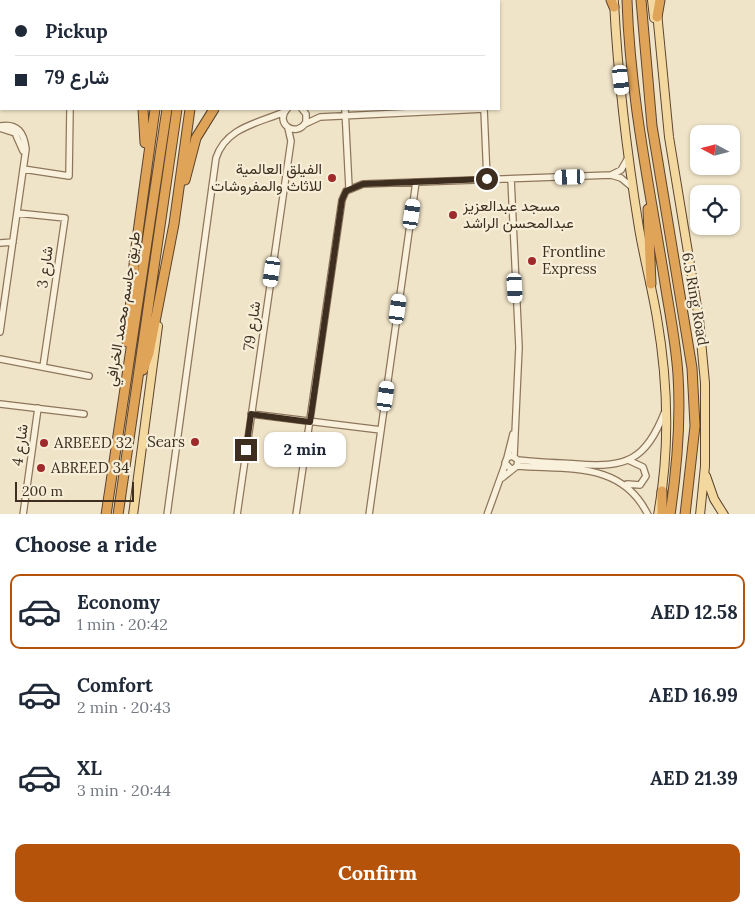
<!DOCTYPE html>
<meta charset="utf-8">
<style>
body{margin:0;font-family:Lora,Vazirmatn,serif;background:#f6f6f7;color:#1f2937;height:100vh;display:flex;flex-direction:column;font-size:19px;white-space:nowrap}
*{box-sizing:border-box;margin:0}
p{font-size:16px;color:#747a83}
.icon{flex:none;width:28px;height:28px;fill:none;stroke:currentColor;stroke-width:2;stroke-linecap:round;stroke-linejoin:round}
.map{position:relative;height:514px;overflow:hidden}
.panel{display:flex;flex-direction:column;background:#fff;flex:1}
.panel>*{flex:none}
.top-card{position:absolute;left:0px;top:0px;width:500px;height:110px;box-shadow:0 1px 4px #0004;display:grid;align-content:center;height:110px;padding:0 15px;background:#fff}
.needle{width:32px;rotate:277deg}
.fabs{position:absolute;left:690px;top:125px;display:grid;gap:10px}
.fabs a{display:grid;place-items:center;width:50px;height:50px;border-radius:10px;background:#fff;box-shadow:0 1px 4px #0004;font-size:25px}
.scale{position:absolute;left:15px;bottom:12px;width:119px;box-sizing:border-box;padding-left:5px;border:2px solid #3d2e20;border-top:0;font-size:14px;line-height:18px;white-space:nowrap;color:#3d2e20;-webkit-text-stroke:4px #f7eed8;paint-order:stroke}
.end{position:absolute;width:22px;height:22px;margin:-11px;border:6px solid #3d2e20;background:#fff;box-shadow:0 0 0 2px #fff}
.from{border-radius:50%}
.bubble{position:absolute;height:35px;border-radius:10px;background:#fff;box-shadow:0 1px 4px #0004;font-size:16px;font-weight:700;line-height:35px;text-align:center}
.car{position:absolute;width:15px;height:30px;margin:-15px -8px;border-radius:6px;box-shadow:0 0 4px 1px #0007;background:linear-gradient(#fff 24%,#345 0 40%,#fff 0 76%,#345 0 86%,#fff 0)}
.top-card b{display:flex;align-items:center;gap:18px;height:48px;font-size:19px}
.top-card b+b{border-top:1px solid #e0e1e3}
.top-card i{width:12px;height:12px;background:#1f2937}
ul{padding:0;list-style:none}
li{display:flex;align-items:center;gap:15px;height:75px;margin:0 10px 8px;padding:0 5px;border:2px solid transparent;border-radius:10px}
li div{flex:1}
li b{display:block;font-size:19px}
li em{font-style:normal;font-weight:700}
li.on{border-color:#b45309}
li>.icon{width:45px;height:45px;stroke-width:1.5}
h2{padding:0 15px;font-size:22px;line-height:60px}
.action{display:flex;gap:10px;margin-top:auto;padding:10px 15px}
.action a{flex:1;height:58px;border-radius:10px;background:#b45309;color:#fff;font-size:20px;font-weight:700;line-height:58px;text-align:center}
.map>svg:first-child{display:block}
</style>
<div class="map">
<svg width="755" height="515" viewBox="0 0 755 515">
<rect width="100%" height="100%" fill="#f0e4c8"/>
<g fill="none" stroke-linecap="round" stroke-linejoin="round">
<defs>
<path id="minor" d="M0,79H1
M287,109C274,123 296,139 306,122V114L302,109
M345,109L349,188
M484,109L487,179
M305,124L320,117L484,109
M0,126C18,123 24,133 26,149L0,332
M0,128L15,133L23,151
M23,169L69,176L70,109
M611,175L621,170L628,158
M511,179L519,347L514,456
M17,213L65,218L43,367
M0,243L13,242
M0,359L89,376
M0,404L84,414
M251,414L381,430
M507,458L513,434
M518,460C537,462 557,463 576,464C626,468 646,461 665,411
M517,466C568,470 622,461 648,515
M502,478L517,466L518,460L512,456L507,458L505,463L511,469
M627,484L640,485L646,476L643,467L628,460
M23,515L38,408
M167,515L216,158C226,127 259,123 284,112
M237,515L291,141L288,128
M296,515L342,200L346,191L363,184L611,175L621,178L633,188
M369,515L416,182
M487,515L505,465"/>
<path id="major" d="M652,0L654,18
M614,2C618,78 627,154 639,228C644,258 652,288 657,318C668,382 670,450 658,515
M657,12L669,137L699,319L705,383V466L700,515
M706,476L714,499L724,515
M133,515L158,326"/>
<path id="highway" d="M49,0L54,1
M282,0L283,1
M611,0L614,7
M627,0C630,94 649,185 664,277C669,310 676,342 678,375C681,422 677,468 670,515
M641,0L652,126L692,368L695,426L685,515
M102,1L103,0
M169,1L170,0
M182,1V0
M192,1L193,0
M207,1V0
M333,1L335,0
M0,4H1
M657,17L660,0
M143,109L145,143
M185,180L196,138L214,109
M648,209L651,284
M127,342L135,254L155,109
M143,370L149,353L174,224L190,109
M106,515L167,109
M118,515L177,109
M662,515V491"/>
</defs>
<use href="#minor" stroke="#8d765c" stroke-width="8"/>
<use href="#major" stroke="#5b4430" stroke-width="10"/>
<use href="#highway" stroke="#5b4430" stroke-width="11"/>
<use href="#minor" stroke="#faf1dc" stroke-width="5.5"/>
<use href="#major" stroke="#f3d9a0" stroke-width="8"/>
<use href="#highway" stroke="#e0a458" stroke-width="9"/>
</g>
<g fill="none" stroke-linecap="round" stroke-linejoin="round">
<path stroke="#3d2e20" stroke-width="6" d="M246,450L251,414L310,422L342,200L346,191L363,184L487,179"/>
</g>
<g fill="#9e2a2b" stroke="#f7eed8" stroke-width="2">
<circle cx="332" cy="178" r="5"/>
<circle cx="453" cy="215" r="5"/>
<circle cx="532" cy="261" r="5"/>
<circle cx="195" cy="442" r="5"/>
<circle cx="44" cy="443" r="5"/>
<circle cx="41" cy="468" r="5"/>
</g>
<g text-anchor="middle" stroke-width="4.5" stroke-linejoin="round" paint-order="stroke">
<g font-size="15" fill="#3d2e20" stroke="#f7eed8" text-anchor="start">
<text x="322" y="174" text-anchor="end">الفيلق العالمية<tspan x="322" dy="17">للاثاث والمفروشات</tspan></text>
<text x="463" y="211">مسجد عبدالعزيز<tspan x="463" dy="17">عبدالمحسن الراشد</tspan></text>
<text x="542" y="257">Frontline<tspan x="542" dy="17">Express</tspan></text>
<text x="185" y="447" text-anchor="end">Sears</text>
<text x="54" y="448">ARBEED 32</text>
<text x="51" y="473">ABREED 34</text>
</g>
<g font-size="15" fill="#3d2e20" stroke="#f7eed8">
<text transform="translate(45 267) rotate(-82)" y="5">شارع 3</text>
<text transform="translate(695 299) rotate(80)" y="5">6.5 Ring Road</text>
<text transform="translate(123 309) rotate(-81)" y="5">طريق جاسم محمد الخرافي</text>
<text transform="translate(252 326) rotate(-82)" y="5">شارع 79</text>
<text transform="translate(20 445) rotate(-82)" y="5">شارع 4</text>
</g>
</g>
</svg>
<div class="fabs">
<a><svg class="needle" viewBox="-14 -14 28 28"><path d="M0-13l5 13h-10z" fill="#e53935"/><path d="M0 13l5-13h-10z" fill="#747a83"/></svg></a>
<a><svg class="icon" aria-label="locate" viewBox="0 0 24 24"><circle cx="12" cy="12" r="6"/><path d="M12 2v4M12 18v4M2 12h4M18 12h4"/></svg></a>
</div>
<div class="scale">200 m</div>
<i class="end from" style="left:487px;top:179px"></i>
<i class="end" style="left:246px;top:450px"></i>
<div class="bubble" style="left:264px;top:432px;width:82px">2 min</div>
<i class="car" style="left:621px;top:80px;rotate:174deg"></i>
<i class="car" style="left:570px;top:177px;rotate:268deg"></i>
<i class="car" style="left:412px;top:214px;rotate:8deg"></i>
<i class="car" style="left:272px;top:272px;rotate:188deg"></i>
<i class="car" style="left:515px;top:288px;rotate:177deg"></i>
<i class="car" style="left:398px;top:309px;rotate:8deg"></i>
<i class="car" style="left:386px;top:396px;rotate:8deg"></i>
<div class="top-card">
<b><i class="from"></i>Pickup</b>
<b><i></i>شارع 79</b>
</div>
</div>
<section class="panel">
<h2>Choose a ride</h2>
<ul>
<li class="on"><svg class="icon" aria-label="car" viewBox="0 0 24 24"><path d="M5 17H2v-5l4-1 3-4h7l3 4 3 1v5h-3M9 17h6M6 11h13"/><circle cx="7" cy="17" r="2"/><circle cx="17" cy="17" r="2"/></svg><div><b>Economy</b><p>1 min · 20:42</p></div><em>AED 12.58</em></li>
<li><svg class="icon" aria-label="car" viewBox="0 0 24 24"><path d="M5 17H2v-5l4-1 3-4h7l3 4 3 1v5h-3M9 17h6M6 11h13"/><circle cx="7" cy="17" r="2"/><circle cx="17" cy="17" r="2"/></svg><div><b>Comfort</b><p>2 min · 20:43</p></div><em>AED 16.99</em></li>
<li><svg class="icon" aria-label="car" viewBox="0 0 24 24"><path d="M5 17H2v-5l4-1 3-4h7l3 4 3 1v5h-3M9 17h6M6 11h13"/><circle cx="7" cy="17" r="2"/><circle cx="17" cy="17" r="2"/></svg><div><b>XL</b><p>3 min · 20:44</p></div><em>AED 21.39</em></li>
</ul>
<div class="action"><a>Confirm</a></div>
</section>
